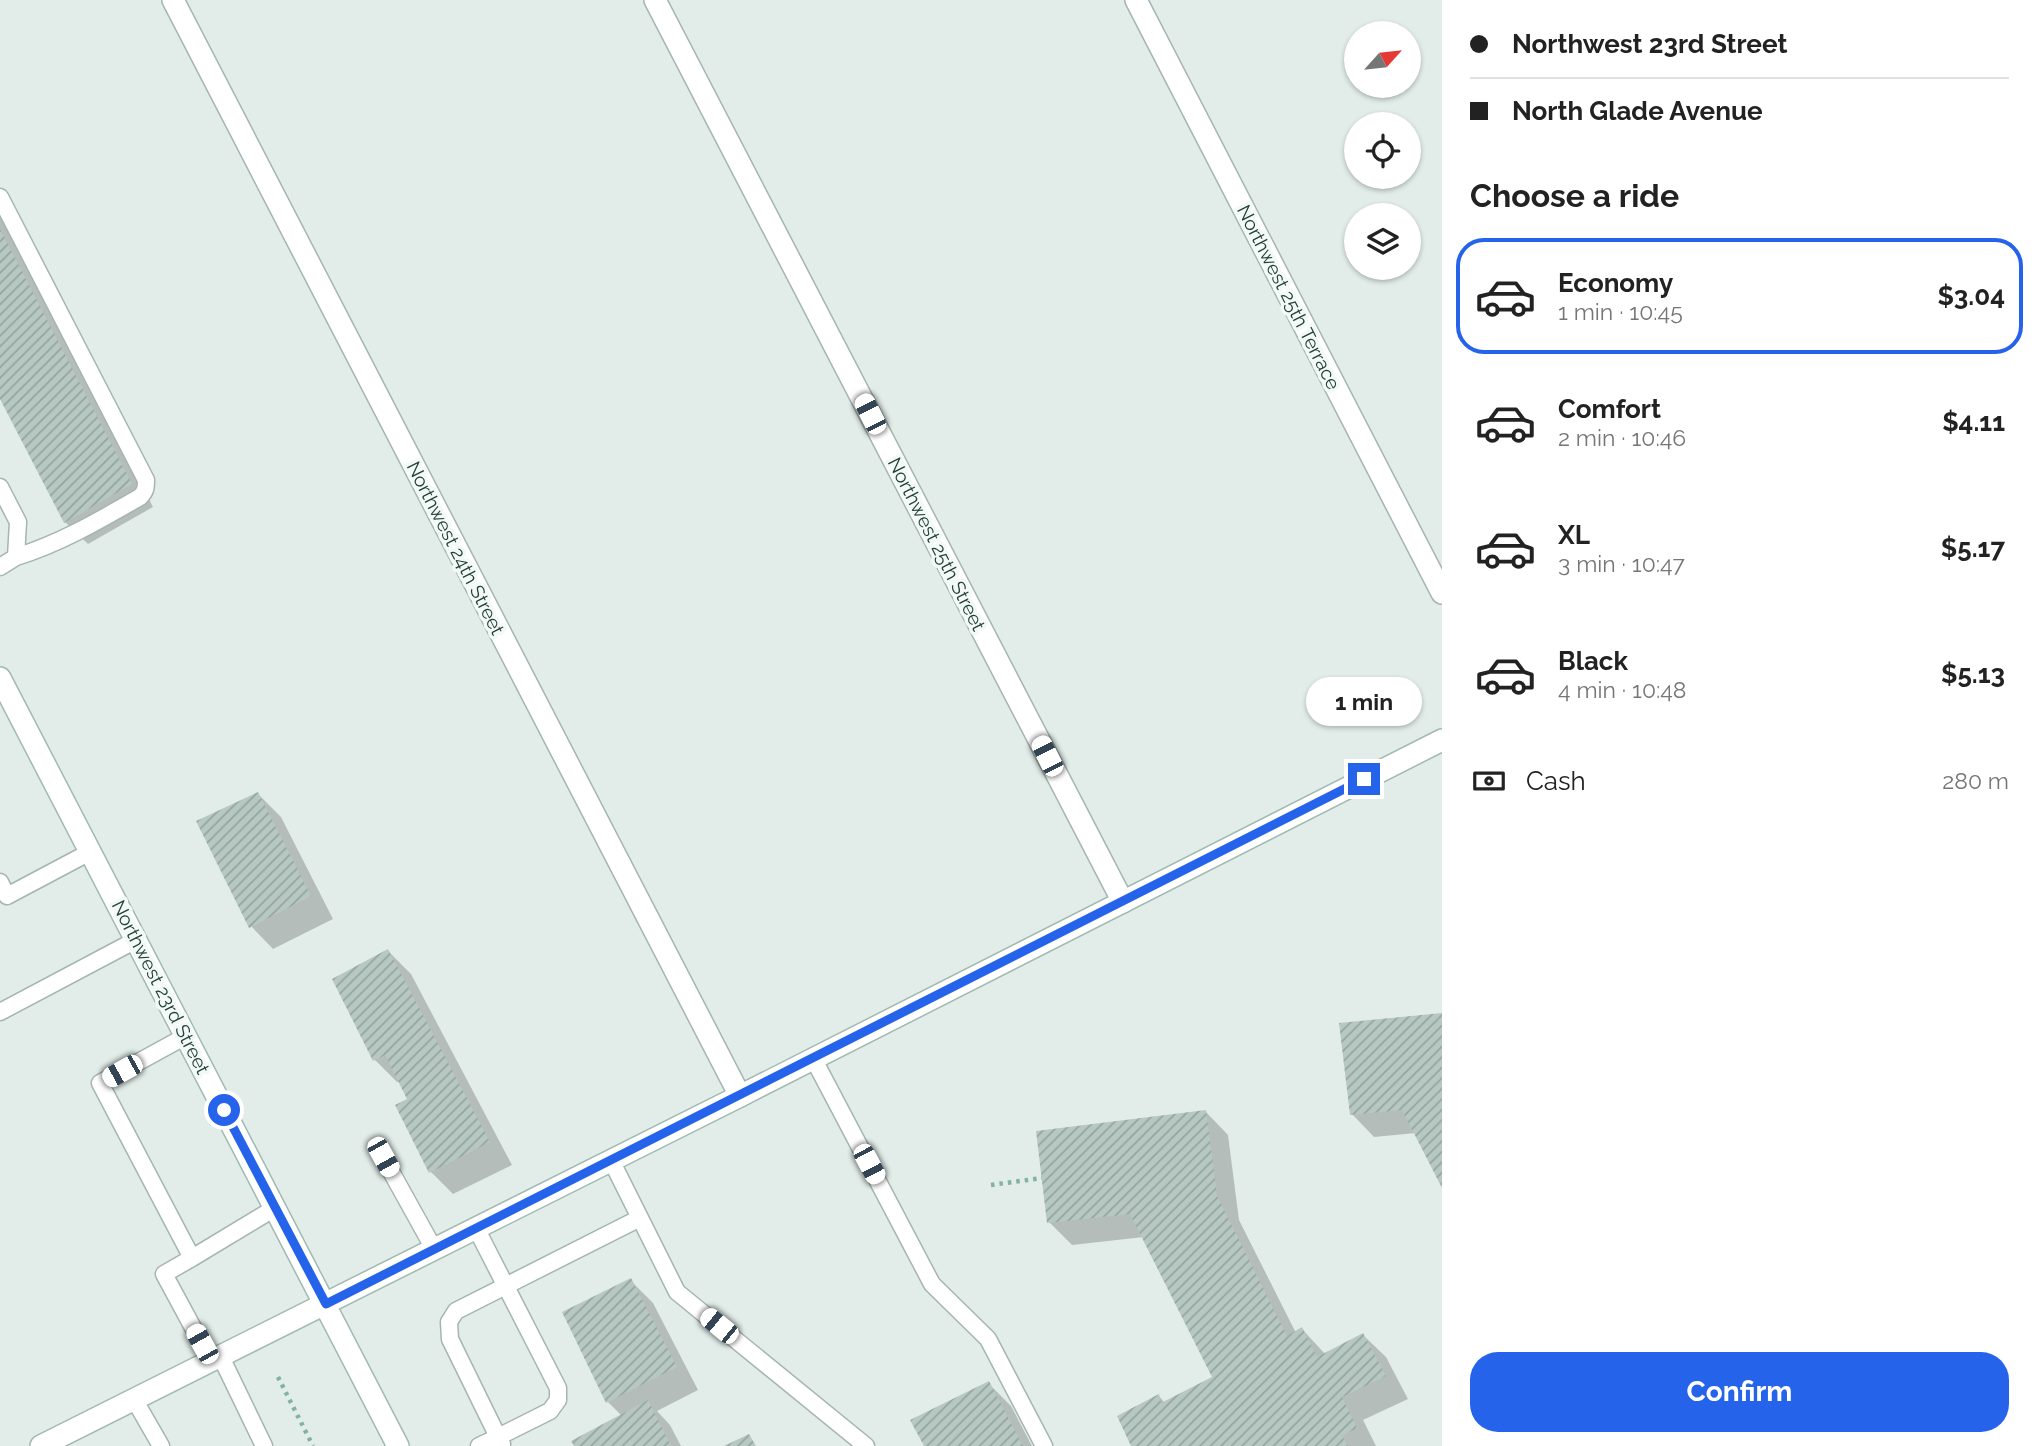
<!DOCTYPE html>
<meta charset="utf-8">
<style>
body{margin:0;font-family:Raleway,sans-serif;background:#f6f6f6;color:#222;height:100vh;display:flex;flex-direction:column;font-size:26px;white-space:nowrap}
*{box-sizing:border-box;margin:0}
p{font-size:23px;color:#767676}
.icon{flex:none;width:38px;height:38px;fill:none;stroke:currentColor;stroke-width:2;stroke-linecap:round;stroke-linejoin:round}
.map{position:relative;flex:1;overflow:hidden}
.sheet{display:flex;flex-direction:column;background:#fff;width:595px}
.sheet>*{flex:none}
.hud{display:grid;align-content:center;height:154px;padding:0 28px;background:#fff}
.needle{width:46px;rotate:63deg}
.tools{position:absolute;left:1344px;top:21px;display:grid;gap:14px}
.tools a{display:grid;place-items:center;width:77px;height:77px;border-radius:50%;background:#fff;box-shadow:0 2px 5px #0004;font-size:35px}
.end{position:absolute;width:32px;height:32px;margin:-16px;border:9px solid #2563eb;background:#fff;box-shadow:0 0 0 4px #fff}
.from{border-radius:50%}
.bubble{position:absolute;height:49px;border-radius:24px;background:#fff;box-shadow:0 2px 5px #0004;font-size:23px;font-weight:700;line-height:49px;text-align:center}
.car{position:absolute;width:21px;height:42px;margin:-21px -10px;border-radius:9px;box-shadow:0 0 5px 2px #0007;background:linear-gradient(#fff 24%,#345 0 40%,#fff 0 76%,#345 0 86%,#fff 0)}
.hud b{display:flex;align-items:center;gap:24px;height:66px;font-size:26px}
.hud b+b{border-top:2px solid #e0e0e0}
.hud i{width:18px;height:18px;background:#222}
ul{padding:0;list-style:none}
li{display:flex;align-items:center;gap:21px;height:116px;margin:0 14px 10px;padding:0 14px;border:4px solid transparent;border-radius:28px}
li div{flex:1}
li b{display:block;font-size:26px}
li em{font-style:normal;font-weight:700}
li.on{border-color:#2563eb}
li>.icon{width:63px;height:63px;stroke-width:1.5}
h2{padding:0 28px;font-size:32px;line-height:84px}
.pay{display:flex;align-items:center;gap:18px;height:77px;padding:0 28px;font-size:26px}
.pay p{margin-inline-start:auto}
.button{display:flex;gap:14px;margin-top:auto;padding:14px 28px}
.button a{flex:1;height:80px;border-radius:28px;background:#2563eb;color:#fff;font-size:28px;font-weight:700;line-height:80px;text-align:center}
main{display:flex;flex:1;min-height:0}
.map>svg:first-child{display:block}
</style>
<main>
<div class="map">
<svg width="1442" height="1446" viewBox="0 0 1442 1446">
<defs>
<pattern id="building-hatch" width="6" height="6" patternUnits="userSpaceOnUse" patternTransform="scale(1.75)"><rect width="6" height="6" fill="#b7c8c2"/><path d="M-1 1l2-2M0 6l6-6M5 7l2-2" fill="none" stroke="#94a49f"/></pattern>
</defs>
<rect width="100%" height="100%" fill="#e2ede9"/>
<path fill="#0003" d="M0,211L153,507L88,544L65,522L0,395Z
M258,794L281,817L333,919L273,949L251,926Z
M388,951L411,974L512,1165L453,1194L431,1172L409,1100L400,1081L397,1082L375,1060Z
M1442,1015V1184L1416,1133L1374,1137L1352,1114Z
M1206,1112L1228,1135L1239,1220L1296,1333L1302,1329L1326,1355L1363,1335L1386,1357L1408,1399L1363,1420L1376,1446H1133L1159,1396L1165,1403L1215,1377L1144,1237L1072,1245L1049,1222Z
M631,1281L653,1303L698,1390L657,1411L670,1425L681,1446H576L622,1416L608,1402L564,1313Z
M988,1383L1011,1406L1032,1446H926Z"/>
<path fill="url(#building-hatch)" d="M0,229L132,484L64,523L0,399Z
M258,792L311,896L249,928L196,821Z
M388,949L490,1142L429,1173L395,1105L407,1099L385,1055L373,1061L332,979Z
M1442,1013V1188L1402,1110L1350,1115L1339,1023Z
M1206,1110L1217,1196L1287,1336L1302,1327L1317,1357L1363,1333L1386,1376L1342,1397L1357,1428L1342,1436L1348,1446H1131L1117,1416L1159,1394L1161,1403L1212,1377L1130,1214L1047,1223L1036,1131Z
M631,1278L677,1367L606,1403L562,1312Z
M989,1381L1023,1446H924L910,1420Z
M648,1400L671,1446H574L571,1441Z
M749,1434L756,1446H724Z"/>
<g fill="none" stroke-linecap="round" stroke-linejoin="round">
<defs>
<path id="lane" d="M0,197L146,480C146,487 146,491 140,497C100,520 61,543 16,557
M0,487L18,522L16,557L0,567
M0,882L7,896L90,852
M0,1012L136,940
M186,1036L100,1083L192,1258L275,1208
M813,1058L932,1284L988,1339L1044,1446
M383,1157L434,1249
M611,1160L677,1292L866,1446
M476,1228L558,1388V1400L550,1411L498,1437L502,1444
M192,1258L164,1274L211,1361
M221,1357L264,1446
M134,1399L161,1446
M479,1446L498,1437L450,1339L449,1322L456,1311L640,1218"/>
<path id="street" d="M173,0L740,1096
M655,0L1123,902
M1136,0L1442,593"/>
<path id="secondary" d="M0,678L398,1446
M41,1446L740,1096L1442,740"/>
</defs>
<use href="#lane" stroke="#a5b5b0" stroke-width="19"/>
<use href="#street" stroke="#a5b5b0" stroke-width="24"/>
<use href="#secondary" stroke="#a0b9b1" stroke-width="24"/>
<path stroke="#82b1a5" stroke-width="4.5" stroke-dasharray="3.5 5" stroke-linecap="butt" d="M991,1185L1042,1178
M278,1377L313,1446"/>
<use href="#lane" stroke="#fff" stroke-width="16"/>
<use href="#street" stroke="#fff" stroke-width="21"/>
<use href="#secondary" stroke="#fff" stroke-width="21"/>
</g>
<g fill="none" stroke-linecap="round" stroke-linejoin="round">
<path stroke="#2563eb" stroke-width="9" d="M224,1110L326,1304L1364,779"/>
</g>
<g text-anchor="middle" stroke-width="7" stroke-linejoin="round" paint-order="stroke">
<g font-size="19" fill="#223e38" stroke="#f3f9f6">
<text transform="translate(1289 297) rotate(63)" y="7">Northwest 25th Terrace</text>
<text transform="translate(937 544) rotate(63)" y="7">Northwest 25th Street</text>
<text transform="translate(456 548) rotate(63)" y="7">Northwest 24th Street</text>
<text transform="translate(161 987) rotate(63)" y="7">Northwest 23rd Street</text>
</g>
</g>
</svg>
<div class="tools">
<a><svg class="needle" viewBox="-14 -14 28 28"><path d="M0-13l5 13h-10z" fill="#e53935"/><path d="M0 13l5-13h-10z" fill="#767676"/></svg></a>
<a><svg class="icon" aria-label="locate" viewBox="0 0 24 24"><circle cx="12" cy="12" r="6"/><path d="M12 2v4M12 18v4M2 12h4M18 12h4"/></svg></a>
<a><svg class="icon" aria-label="layers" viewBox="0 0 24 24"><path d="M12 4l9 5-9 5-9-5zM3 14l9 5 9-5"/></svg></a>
</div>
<i class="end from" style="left:224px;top:1110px"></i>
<i class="end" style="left:1364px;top:779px"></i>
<div class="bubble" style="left:1306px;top:677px;width:116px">1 min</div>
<i class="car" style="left:870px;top:414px;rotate:333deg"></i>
<i class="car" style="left:1047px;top:756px;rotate:333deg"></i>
<i class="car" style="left:122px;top:1071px;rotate:241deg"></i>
<i class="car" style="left:383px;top:1157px;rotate:151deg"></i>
<i class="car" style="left:869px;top:1164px;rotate:152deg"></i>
<i class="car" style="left:719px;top:1326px;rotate:309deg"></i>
<i class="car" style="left:202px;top:1344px;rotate:331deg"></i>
</div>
<section class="sheet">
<div class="hud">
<b><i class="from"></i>Northwest 23rd Street</b>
<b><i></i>North Glade Avenue</b>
</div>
<h2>Choose a ride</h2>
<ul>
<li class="on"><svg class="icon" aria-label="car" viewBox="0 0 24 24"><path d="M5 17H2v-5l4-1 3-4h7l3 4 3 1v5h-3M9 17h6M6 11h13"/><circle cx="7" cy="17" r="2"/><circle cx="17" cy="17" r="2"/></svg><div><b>Economy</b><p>1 min · 10:45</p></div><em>$3.04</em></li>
<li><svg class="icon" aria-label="car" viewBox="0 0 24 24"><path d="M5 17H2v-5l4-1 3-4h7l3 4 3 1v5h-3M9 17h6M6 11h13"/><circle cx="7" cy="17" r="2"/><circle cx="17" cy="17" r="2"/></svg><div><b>Comfort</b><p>2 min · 10:46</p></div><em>$4.11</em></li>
<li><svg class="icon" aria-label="car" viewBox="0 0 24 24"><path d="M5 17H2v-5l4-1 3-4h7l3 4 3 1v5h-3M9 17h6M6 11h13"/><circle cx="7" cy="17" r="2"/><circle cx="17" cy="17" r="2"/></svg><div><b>XL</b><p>3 min · 10:47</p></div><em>$5.17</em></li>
<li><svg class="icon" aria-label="car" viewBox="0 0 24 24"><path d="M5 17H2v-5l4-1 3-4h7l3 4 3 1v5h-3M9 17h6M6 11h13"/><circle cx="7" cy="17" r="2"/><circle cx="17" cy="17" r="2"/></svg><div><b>Black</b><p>4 min · 10:48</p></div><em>$5.13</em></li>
</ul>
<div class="pay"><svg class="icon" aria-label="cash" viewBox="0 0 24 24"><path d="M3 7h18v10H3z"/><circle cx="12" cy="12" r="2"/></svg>Cash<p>280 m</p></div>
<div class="button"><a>Confirm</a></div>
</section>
</main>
